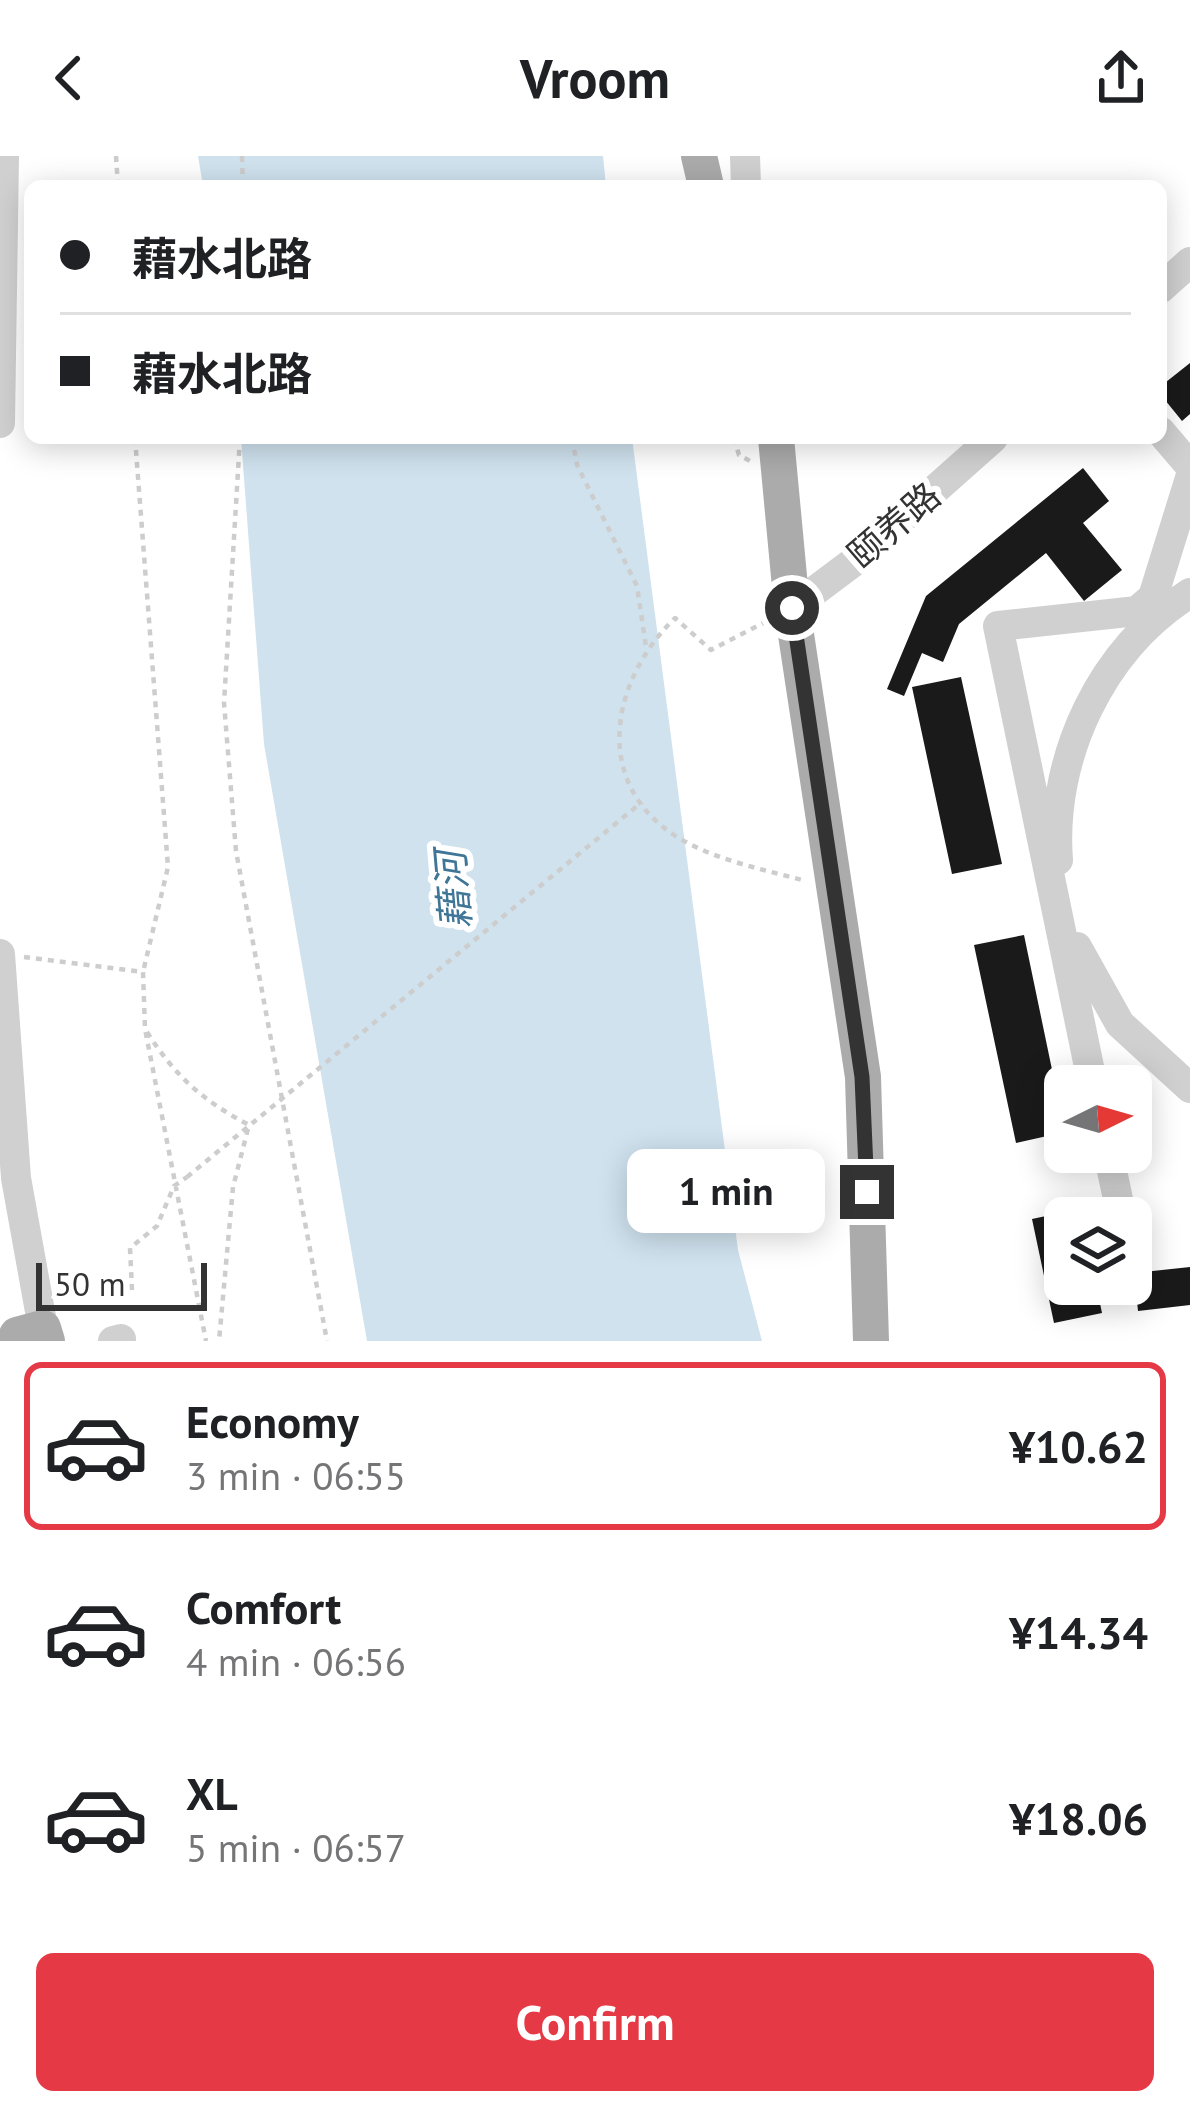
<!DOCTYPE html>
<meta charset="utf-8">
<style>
body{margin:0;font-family:"PT Sans","Noto Sans SC",sans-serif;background:#f2f2f2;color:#202124;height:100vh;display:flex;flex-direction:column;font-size:45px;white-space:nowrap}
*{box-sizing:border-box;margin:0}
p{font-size:39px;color:#757577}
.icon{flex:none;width:66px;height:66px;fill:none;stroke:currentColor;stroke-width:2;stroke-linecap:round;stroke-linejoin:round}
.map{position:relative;height:1185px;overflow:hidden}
.side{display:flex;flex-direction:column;background:#fff;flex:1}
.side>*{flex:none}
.guide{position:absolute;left:24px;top:24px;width:1143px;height:264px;border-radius:18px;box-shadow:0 6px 30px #0003;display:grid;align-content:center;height:264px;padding:0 36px;background:#fff}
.needle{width:78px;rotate:85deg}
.tools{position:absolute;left:1044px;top:909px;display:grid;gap:24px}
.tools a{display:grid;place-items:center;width:108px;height:108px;border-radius:18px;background:#fff;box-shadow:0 6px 30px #0003;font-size:60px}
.scale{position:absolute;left:36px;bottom:30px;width:171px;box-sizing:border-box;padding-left:12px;border:6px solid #333;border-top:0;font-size:33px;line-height:42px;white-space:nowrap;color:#333;-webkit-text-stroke:9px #fff;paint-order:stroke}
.end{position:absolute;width:54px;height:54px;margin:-27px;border:15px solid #333;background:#fff;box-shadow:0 0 0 6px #fff}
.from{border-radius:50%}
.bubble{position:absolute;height:84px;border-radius:18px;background:#fff;box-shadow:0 6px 30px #0003;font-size:39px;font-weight:700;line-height:84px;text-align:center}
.guide b{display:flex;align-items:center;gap:42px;height:114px;font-size:45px}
.guide b+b{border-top:3px solid #e0e0e0}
.guide i{width:30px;height:30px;background:#202124}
ul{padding:21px 0 0;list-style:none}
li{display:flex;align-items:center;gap:36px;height:168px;margin:0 24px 18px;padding:0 12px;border:6px solid transparent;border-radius:18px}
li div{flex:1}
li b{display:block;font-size:45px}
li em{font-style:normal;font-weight:700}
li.on{border-color:#e63946}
li>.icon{width:108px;height:108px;stroke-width:1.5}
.primary-button{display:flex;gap:24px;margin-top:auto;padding:24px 36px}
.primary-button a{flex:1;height:138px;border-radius:18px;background:#e63946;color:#fff;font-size:48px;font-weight:700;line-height:138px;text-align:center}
header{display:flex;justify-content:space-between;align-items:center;height:156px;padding:0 36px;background:#fff;font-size:54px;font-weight:700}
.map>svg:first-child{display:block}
</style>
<header><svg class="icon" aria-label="back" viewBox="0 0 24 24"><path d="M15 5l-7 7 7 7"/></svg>Vroom<svg class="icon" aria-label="share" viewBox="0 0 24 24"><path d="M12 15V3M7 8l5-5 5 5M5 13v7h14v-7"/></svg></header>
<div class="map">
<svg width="1190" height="1185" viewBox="0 0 1190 1185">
<rect width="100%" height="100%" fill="#fff"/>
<path fill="#cfe2ee" d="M198,0H603L606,30H203Z
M241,282H632L738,1094L762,1185H367L264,588Z"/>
<path fill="#1a1a1a" d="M1190,207V258L1182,265L1161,239V230Z
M1083,312L1109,345L1083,367L1122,414L1084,445L1046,397L959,468L943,506L922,497L904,540L887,533L926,440Z
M961,521L1002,708L952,718L912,531Z
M1024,779L1065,976L1016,987L974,789Z
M1079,1053L1081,1062H1065V1128H1096L1102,1157L1054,1167L1032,1063Z
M1190,1111V1149L1138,1155L1134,1117Z"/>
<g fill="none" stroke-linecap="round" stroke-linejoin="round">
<path stroke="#cdcdcd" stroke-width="4.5" stroke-dasharray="6 6" stroke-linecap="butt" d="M116,0L118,30
M242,0L243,30
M135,282L168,711L143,816
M240,282L224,547L236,695L327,1185
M572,282L577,309L637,430L646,491
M734,282L739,299L750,305
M767,465L711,494L675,462C613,522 590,623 674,679C713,704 762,713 806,725
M24,801L143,816L145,873L206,1185
M147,876C175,920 203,945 249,969L233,1031L219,1185
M132,1134L130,1092L157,1070L174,1030L187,1021"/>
<path stroke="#d0d0d0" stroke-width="30" d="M745,0L746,30
M1161,132L1190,106
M0,267L4,0
M1161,276L1190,310
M792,452L856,404L993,282
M1058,704C1050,601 1102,492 1190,437
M1077,791L1120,868L1190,932
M0,798L16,1022L43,1172
M1093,930L998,470L1137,455L1153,441L1190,322
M1108,996L1122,1062
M113,1185L121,1183"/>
<path stroke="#ababab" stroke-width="36" d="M699,0L706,30
M776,282L792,452L863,921L871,1185
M18,1185L17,1179L43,1172L47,1185"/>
<path stroke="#cdcdcd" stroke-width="4.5" stroke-dasharray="6 6" stroke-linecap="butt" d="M187,1021L642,646"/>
</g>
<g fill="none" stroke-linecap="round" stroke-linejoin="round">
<path stroke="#333" stroke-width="15" d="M792,452L862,921L867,1036"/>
</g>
<g text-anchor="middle" stroke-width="12" stroke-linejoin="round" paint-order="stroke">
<g font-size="36" fill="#333" stroke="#fff">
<text transform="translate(894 369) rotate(-41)" y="13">颐养路</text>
</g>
<g font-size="39" font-style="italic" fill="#3f7597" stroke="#fff">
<text transform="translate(453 734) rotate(-95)" y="14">藉河</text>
</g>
</g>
</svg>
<div class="tools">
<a><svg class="needle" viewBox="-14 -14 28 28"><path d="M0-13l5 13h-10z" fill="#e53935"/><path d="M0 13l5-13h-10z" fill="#757577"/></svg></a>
<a><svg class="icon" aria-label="layers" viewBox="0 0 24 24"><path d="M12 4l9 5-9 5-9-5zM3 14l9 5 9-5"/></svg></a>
</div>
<div class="scale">50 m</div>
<i class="end from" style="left:792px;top:452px"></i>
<i class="end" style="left:867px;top:1036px"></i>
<div class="bubble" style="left:627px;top:993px;width:198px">1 min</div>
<div class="guide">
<b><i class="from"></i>藉水北路</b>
<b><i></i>藉水北路</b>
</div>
</div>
<section class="side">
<ul>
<li class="on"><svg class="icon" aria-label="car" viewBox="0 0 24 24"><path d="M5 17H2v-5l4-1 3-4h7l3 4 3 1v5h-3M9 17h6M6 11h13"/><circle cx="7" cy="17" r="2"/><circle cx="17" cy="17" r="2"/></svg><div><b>Economy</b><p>3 min · 06:55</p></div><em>¥10.62</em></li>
<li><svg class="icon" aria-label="car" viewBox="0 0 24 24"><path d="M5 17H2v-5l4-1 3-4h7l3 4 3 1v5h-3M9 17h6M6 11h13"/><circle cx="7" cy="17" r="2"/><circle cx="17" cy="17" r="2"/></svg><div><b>Comfort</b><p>4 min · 06:56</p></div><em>¥14.34</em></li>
<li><svg class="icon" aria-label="car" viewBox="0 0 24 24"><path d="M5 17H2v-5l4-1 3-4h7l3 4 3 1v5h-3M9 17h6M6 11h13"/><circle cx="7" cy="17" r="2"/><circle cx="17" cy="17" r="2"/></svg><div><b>XL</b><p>5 min · 06:57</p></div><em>¥18.06</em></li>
</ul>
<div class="primary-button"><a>Confirm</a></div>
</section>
